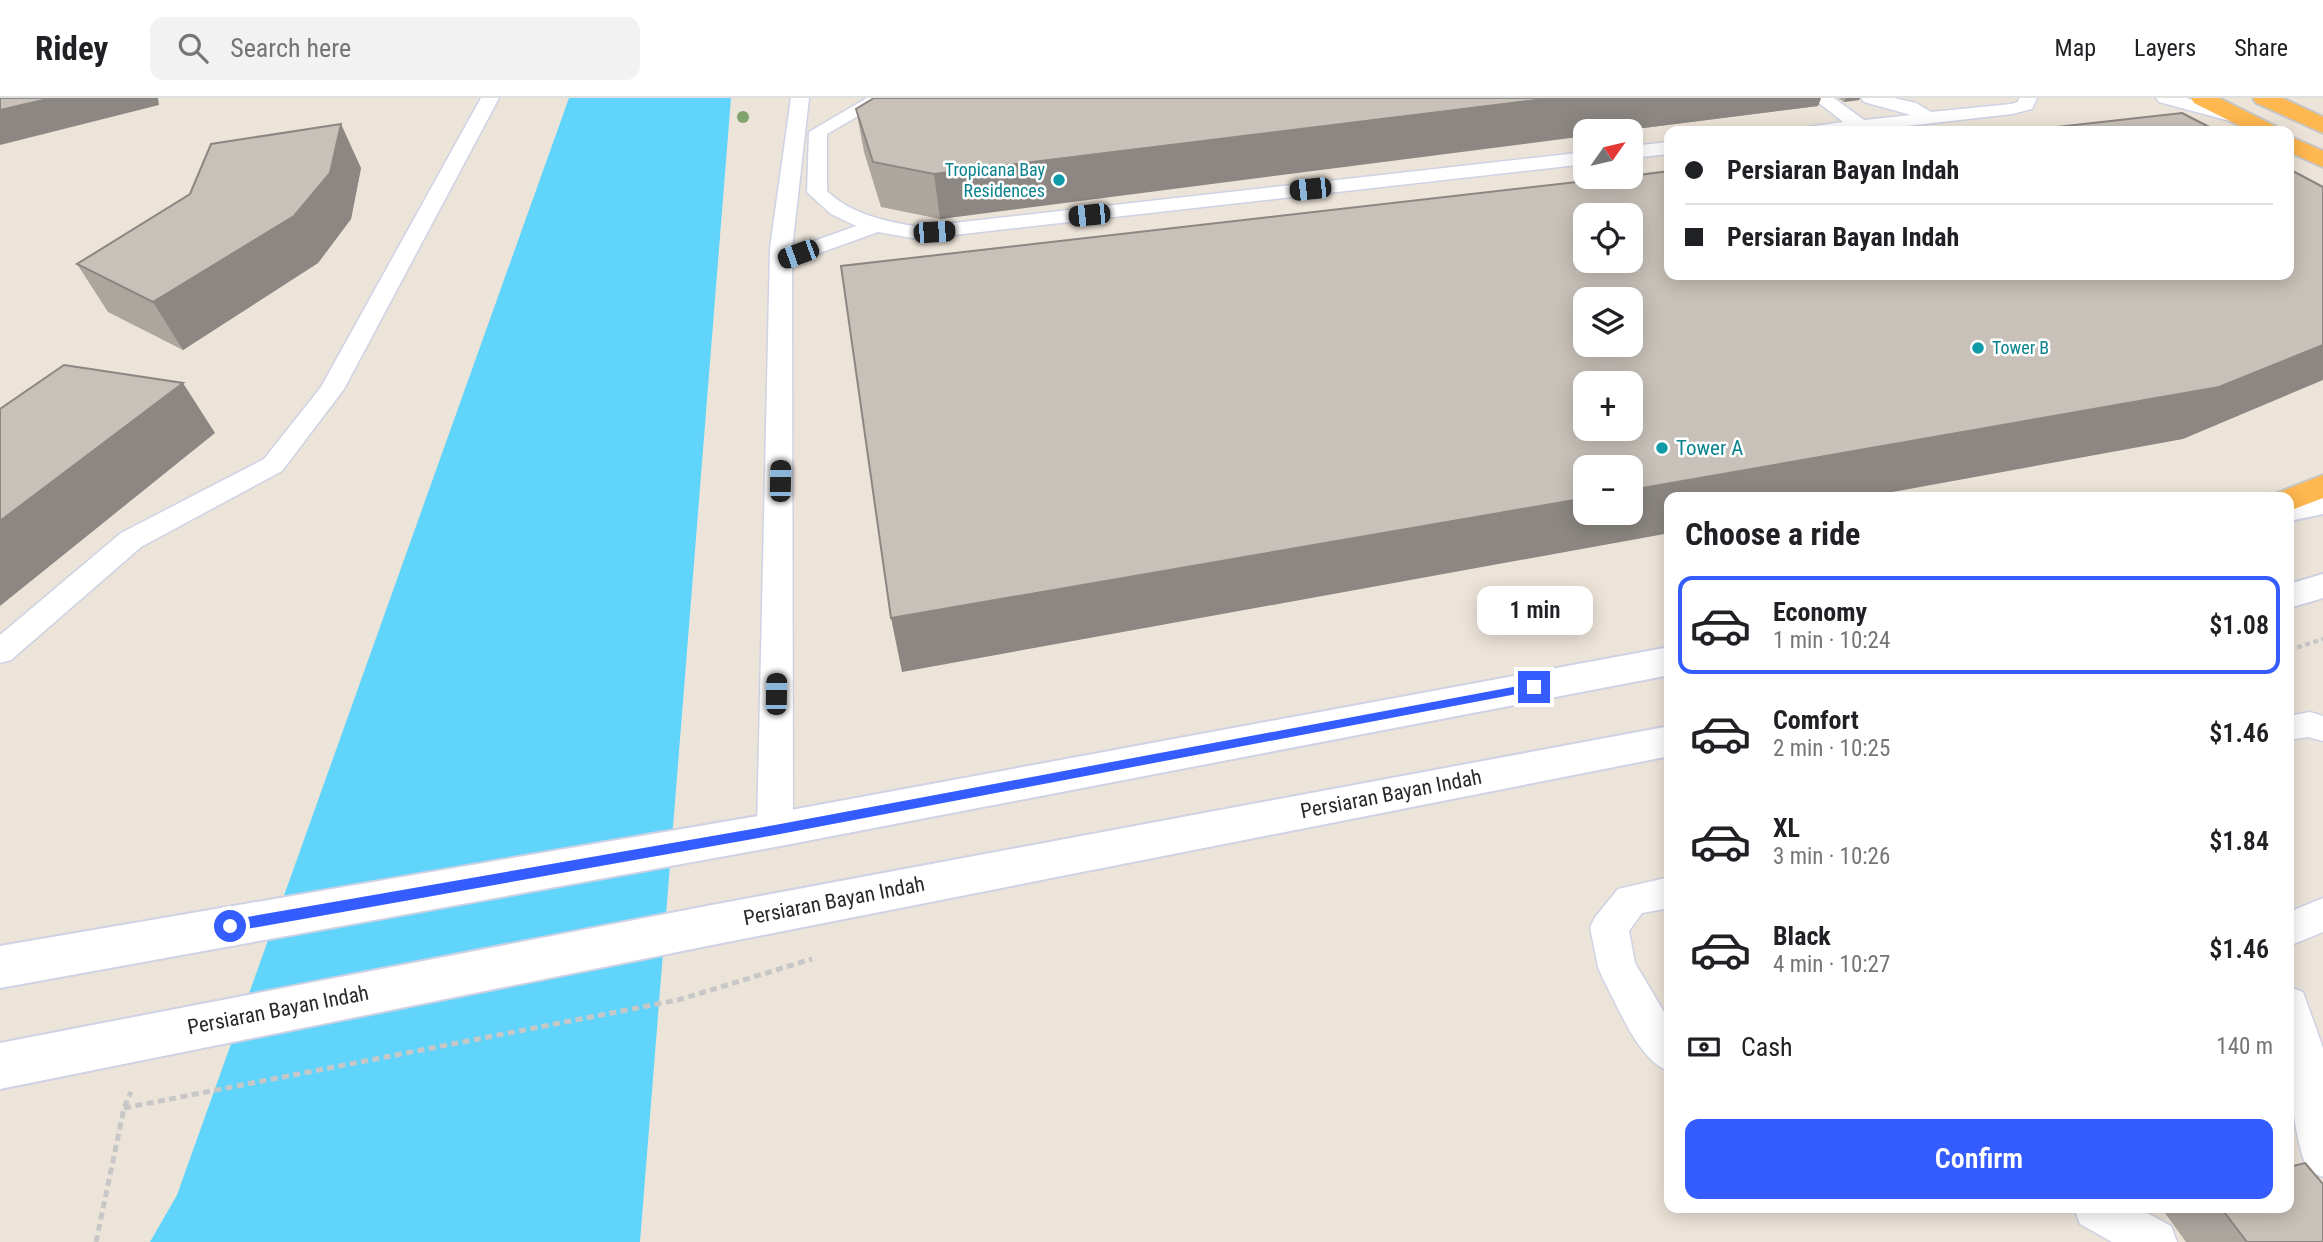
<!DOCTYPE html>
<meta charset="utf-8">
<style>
body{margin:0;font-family:"Roboto Condensed",sans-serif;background:#f2f2f2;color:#202124;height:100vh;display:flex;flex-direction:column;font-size:26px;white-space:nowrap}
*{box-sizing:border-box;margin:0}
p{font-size:23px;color:#757577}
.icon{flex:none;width:38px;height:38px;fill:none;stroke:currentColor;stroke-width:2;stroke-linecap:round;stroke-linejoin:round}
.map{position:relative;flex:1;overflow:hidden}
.drawer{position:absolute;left:1664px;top:394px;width:630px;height:721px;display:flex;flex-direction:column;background:#fff;border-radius:14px;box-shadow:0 4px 18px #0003}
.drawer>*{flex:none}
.guide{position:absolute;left:1664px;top:28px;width:630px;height:154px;border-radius:14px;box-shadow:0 4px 18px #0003;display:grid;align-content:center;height:154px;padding:0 21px;background:#fff}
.needle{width:46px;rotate:56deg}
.tools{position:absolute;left:1573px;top:21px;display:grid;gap:14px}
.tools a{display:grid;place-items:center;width:70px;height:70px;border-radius:14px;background:#fff;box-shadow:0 4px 18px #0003;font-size:35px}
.end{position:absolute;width:32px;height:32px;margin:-16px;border:9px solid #345cff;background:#fff;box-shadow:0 0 0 4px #fff}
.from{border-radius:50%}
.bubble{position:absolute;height:49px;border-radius:14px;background:#fff;box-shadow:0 4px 18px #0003;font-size:23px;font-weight:600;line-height:49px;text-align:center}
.car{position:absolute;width:21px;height:42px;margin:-21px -10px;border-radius:9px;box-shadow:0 0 5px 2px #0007;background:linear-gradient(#222 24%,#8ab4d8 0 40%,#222 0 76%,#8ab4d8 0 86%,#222 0)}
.guide b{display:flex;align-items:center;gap:24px;height:66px;font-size:26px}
.guide b+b{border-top:2px solid #e0e0e0}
.guide i{width:18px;height:18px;background:#202124}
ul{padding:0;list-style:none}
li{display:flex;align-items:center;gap:21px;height:98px;margin:0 14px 10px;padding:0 7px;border:4px solid transparent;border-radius:14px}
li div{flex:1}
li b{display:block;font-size:26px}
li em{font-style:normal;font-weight:600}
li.selected{border-color:#345cff}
li>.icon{width:63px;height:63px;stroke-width:1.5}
h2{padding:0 21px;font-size:32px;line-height:84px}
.pay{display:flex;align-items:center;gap:18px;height:77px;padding:0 21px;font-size:26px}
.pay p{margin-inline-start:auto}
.primary-button{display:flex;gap:14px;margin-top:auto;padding:14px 21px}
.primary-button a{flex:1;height:80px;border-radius:14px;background:#345cff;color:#fff;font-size:28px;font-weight:600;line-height:80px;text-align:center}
header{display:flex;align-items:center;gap:42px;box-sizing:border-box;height:98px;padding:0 35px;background:#fff;border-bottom:2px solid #e0e0e0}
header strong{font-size:33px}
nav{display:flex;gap:38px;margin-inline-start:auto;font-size:24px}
.search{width:490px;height:63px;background:#f2f2f2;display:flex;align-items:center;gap:18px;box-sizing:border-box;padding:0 24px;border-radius:14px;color:#757577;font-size:26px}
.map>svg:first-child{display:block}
</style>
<header>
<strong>Ridey</strong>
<div class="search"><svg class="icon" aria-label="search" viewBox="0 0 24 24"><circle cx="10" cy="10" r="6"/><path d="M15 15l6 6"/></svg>Search here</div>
<nav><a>Map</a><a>Layers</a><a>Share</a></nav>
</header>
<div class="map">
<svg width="2323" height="1144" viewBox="0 0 2323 1144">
<rect width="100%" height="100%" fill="#ede4d9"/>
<path fill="#60d4fb" d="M569,0H731L640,1144H150L177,1097Z"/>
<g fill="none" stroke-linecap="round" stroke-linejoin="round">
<defs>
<path id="service" d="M481,0H499L344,291L282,373L141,449L11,562L0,565V537L121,435L264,361L321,289Z
M791,0H809L792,151L856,128L831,116L807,94L809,34L867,0H889L827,36V93C852,117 885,123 918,129L1586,54V66L918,141L878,134L792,165L793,732L787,742L775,746L763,742L757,732L770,150Z
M1813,0H1834L1864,22L1911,17L1864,4L1861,0H1894L1916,5L1931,14L2011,6L2018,4L2019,0H2037L2032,11L2012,16L1863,33H1806L1808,29L1843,24Z
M2156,0H2186L2248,16L2250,20L2241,26L2159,4Z
M1670,44V56L1631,60V48Z
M2310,614L2323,618V643L2308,639L2289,642V618Z
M1670,779V810L1642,815L1629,833L1635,865L1670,924V974C1638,962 1619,910 1603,881L1598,869L1590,829L1596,818L1618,791Z
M2323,800V834L2289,848V814Z
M2289,889L2303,894L2323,950V1079L2308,1073C2287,1023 2289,944 2289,889Z
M2074,1110H2138L2171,1128L2177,1144H2112L2080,1126Z"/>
<path id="tertiary" d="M2323,394V416L2289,423V401Z
M2323,476V500L2289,510V486Z
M1670,549V577L775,749L0,890V848L775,715Z
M1670,628V658L712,847L0,991V945L712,807Z"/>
<path id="trunk" d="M2191,0H2219L2275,28L2278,33H2250L2194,5Z
M2253,0H2282L2323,19V35L2256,5Z
M2289,38L2323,53V69L2289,54Z
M2323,377V400L2289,413V399H2274L2277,395Z"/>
</defs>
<use href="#service" stroke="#ced2e4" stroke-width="3"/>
<use href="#tertiary" stroke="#ced2e4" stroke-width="4"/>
<use href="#trunk" stroke="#c7c7c7" stroke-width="4"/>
<path stroke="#c7c7c7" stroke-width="4.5" stroke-dasharray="5 3.5" stroke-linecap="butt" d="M2289,552L2323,541"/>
<path stroke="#c7c7c7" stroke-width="5" stroke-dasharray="7 4.5" stroke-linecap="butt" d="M124,1010L678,902L812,861
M96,1144L124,1010L131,994"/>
<use href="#service" fill="#fff" fill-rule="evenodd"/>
<use href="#tertiary" fill="#fff" fill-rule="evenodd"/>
<use href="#trunk" fill="#ffb74f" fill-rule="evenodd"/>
</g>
<circle fill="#80a36c" cx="743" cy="19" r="6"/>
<path fill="#aca69f" d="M874,0H1821L1818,8L1620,33H1586L940,121L881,109L864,54L856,11Z
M1838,0H1860L1859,2L1844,4Z
M361,70L351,121L318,165L183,252L108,214L77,166L190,96Z
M2172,1110H2289L2323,1144H2186L2165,1115Z"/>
<path fill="#8c8782" d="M52,0H158L159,7L0,47V12Z
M1553,0H1821L1818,8L1620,33H1586V38L940,121L934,76Z
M1846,0H1860L1859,2L1844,4Z
M341,26L361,70L351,121L318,165L183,252L153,204Z
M2323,247V282L2183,341L1865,399H1670V435L902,574L891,520L1586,400V415H1631V392Z
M183,285L215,335L0,508V423Z"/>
<path fill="#c8c1b9" stroke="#8c8782" stroke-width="2" fill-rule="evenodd" d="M0,0H52L0,12Z
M874,0H1553L934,76L873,64L856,11Z
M2182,15L2217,33H2020Z
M341,26L330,75L294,118L153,204L77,166L190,96L211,46Z
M2289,71L2323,89V247L2219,289L1631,392V369H1586V400L891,520L841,168L1621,79H1631V78L1670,73V177H2289ZM1586,117H1631V163H1586ZM1586,201H1631V247H1586ZM1586,285H1631V331H1586Z
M64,267L183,285L0,423V311Z
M2305,1065L2323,1086V1144H2247L2221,1110H2289V1069Z"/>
<path fill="#345cff" d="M1534,585L1538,586V592L775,737L230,834L223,828L230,822L775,727Z"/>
<g fill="#0f9aa8" stroke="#fff" stroke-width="2.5">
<circle cx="1059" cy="82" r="7"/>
<circle cx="1978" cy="250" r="7"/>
<circle cx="1662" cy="350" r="7"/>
</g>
<g text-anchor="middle" stroke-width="5" stroke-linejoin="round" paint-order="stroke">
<g font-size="18" fill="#0d838f" stroke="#fff" text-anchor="end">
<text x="1045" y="78">Tropicana Bay<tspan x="1045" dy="21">Residences</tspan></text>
<text x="1992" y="256" text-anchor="start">Tower B</text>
</g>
<g font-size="21" fill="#0d838f" stroke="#fff" text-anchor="start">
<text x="1676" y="357">Tower A</text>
</g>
<g font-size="21" fill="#292929" stroke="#fff">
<text transform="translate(1391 696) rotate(-11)" y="7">Persiaran Bayan Indah</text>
<text transform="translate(834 803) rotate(-11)" y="7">Persiaran Bayan Indah</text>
<text transform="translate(278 912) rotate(-11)" y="7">Persiaran Bayan Indah</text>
</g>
</g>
</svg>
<div class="tools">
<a><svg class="needle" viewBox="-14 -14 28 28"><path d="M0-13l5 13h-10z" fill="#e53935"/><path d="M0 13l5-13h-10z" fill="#757577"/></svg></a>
<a><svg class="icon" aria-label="locate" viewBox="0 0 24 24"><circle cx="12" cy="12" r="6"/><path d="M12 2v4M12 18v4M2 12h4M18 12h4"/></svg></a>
<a><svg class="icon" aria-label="layers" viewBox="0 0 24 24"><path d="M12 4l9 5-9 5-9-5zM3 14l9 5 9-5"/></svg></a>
<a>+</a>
<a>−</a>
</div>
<i class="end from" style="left:230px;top:828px"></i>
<i class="end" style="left:1534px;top:589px"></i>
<div class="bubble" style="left:1477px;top:488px;width:116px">1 min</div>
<i class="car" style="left:1310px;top:91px;rotate:264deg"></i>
<i class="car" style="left:1089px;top:117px;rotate:264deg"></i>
<i class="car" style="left:934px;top:134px;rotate:86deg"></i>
<i class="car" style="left:798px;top:156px;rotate:250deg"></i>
<i class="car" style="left:780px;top:383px;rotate:1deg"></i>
<i class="car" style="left:776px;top:596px;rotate:1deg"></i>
<div class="guide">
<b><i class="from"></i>Persiaran Bayan Indah</b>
<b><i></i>Persiaran Bayan Indah</b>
</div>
<section class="drawer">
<h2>Choose a ride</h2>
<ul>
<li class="selected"><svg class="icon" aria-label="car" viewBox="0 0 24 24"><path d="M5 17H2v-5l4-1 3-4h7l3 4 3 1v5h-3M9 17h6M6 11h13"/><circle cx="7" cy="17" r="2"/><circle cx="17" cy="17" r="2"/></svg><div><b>Economy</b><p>1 min · 10:24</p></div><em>$1.08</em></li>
<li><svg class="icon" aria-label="car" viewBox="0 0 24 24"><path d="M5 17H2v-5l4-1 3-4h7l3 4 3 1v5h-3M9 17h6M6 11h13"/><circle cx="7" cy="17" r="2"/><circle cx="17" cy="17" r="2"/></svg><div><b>Comfort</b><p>2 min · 10:25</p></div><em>$1.46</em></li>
<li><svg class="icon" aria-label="car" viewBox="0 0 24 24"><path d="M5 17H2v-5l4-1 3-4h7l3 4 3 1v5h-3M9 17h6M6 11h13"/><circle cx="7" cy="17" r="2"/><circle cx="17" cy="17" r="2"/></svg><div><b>XL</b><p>3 min · 10:26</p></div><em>$1.84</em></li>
<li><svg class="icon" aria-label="car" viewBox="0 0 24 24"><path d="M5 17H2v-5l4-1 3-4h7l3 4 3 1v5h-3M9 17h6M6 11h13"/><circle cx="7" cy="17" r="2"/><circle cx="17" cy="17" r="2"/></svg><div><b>Black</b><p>4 min · 10:27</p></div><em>$1.46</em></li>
</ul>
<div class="pay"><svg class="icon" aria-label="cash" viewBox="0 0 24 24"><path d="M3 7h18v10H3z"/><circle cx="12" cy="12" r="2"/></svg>Cash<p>140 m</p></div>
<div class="primary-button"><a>Confirm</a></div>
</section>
</div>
